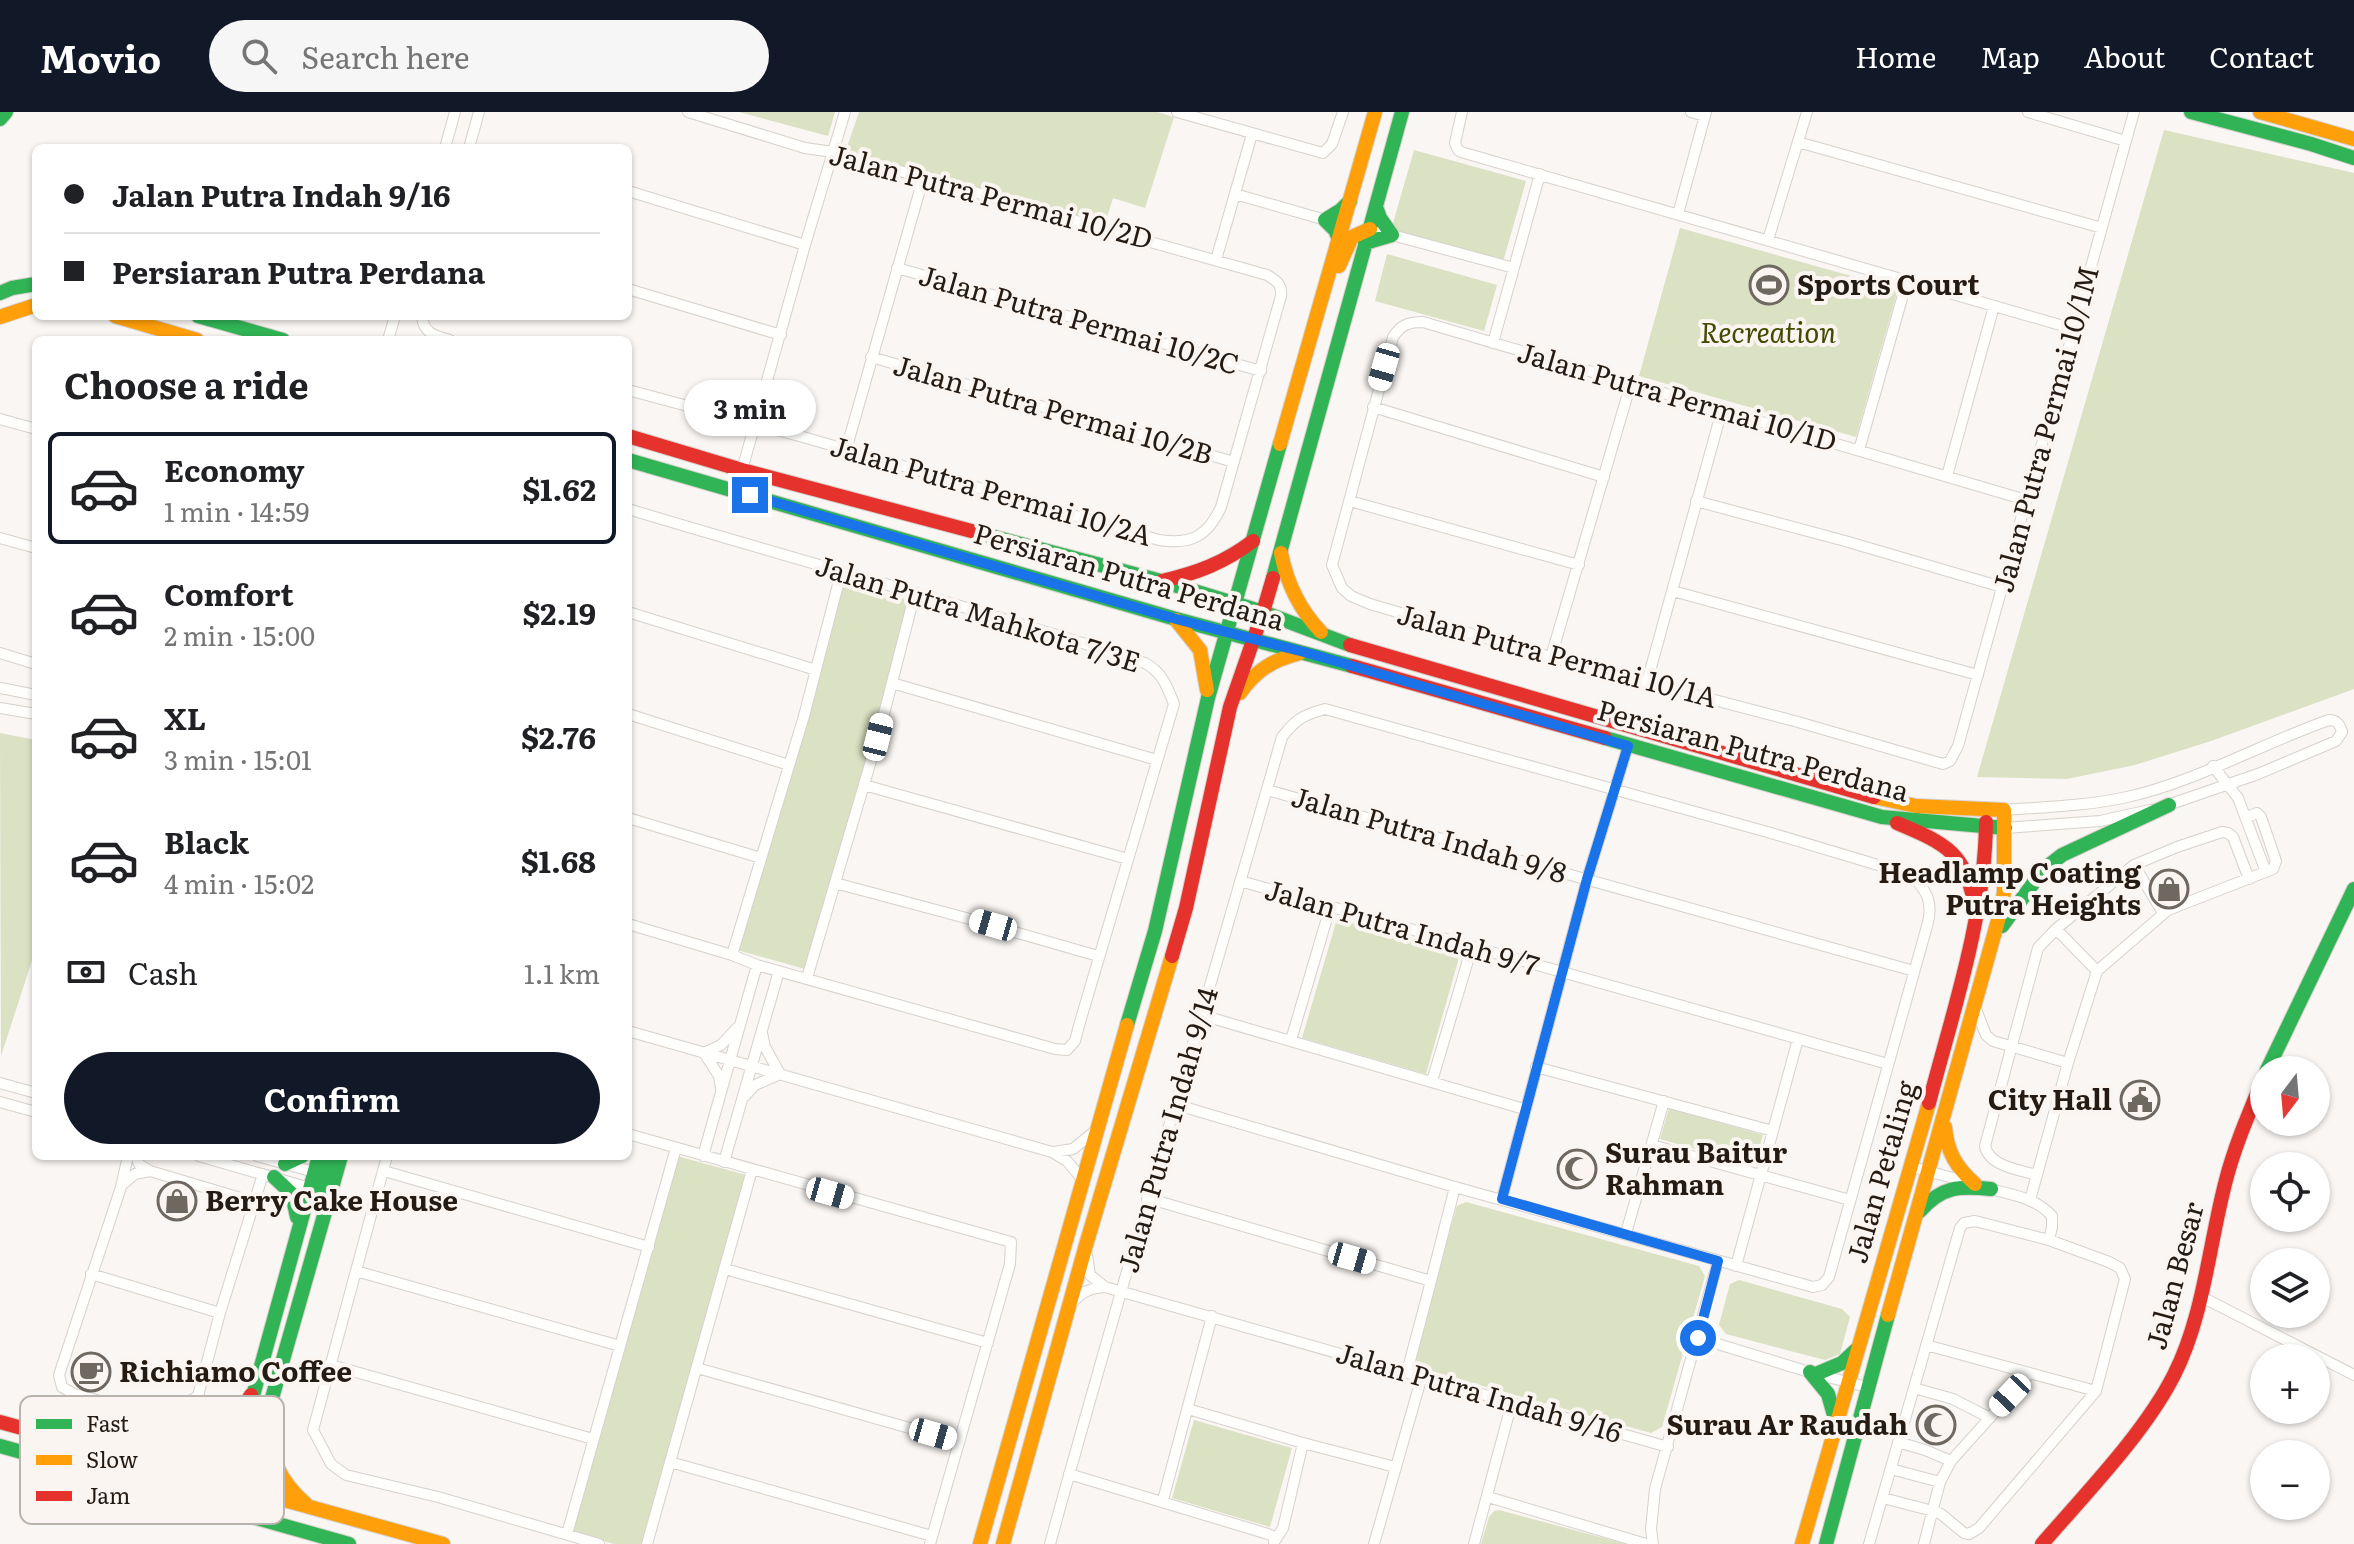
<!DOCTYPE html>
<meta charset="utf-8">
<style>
body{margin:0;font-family:Literata,serif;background:#f6f6f6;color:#202124;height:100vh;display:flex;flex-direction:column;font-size:30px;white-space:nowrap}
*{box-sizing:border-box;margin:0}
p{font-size:26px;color:#757577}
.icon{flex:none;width:44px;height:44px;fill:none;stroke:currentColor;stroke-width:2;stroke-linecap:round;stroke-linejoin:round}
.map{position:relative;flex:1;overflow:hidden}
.drawer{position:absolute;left:32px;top:224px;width:600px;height:824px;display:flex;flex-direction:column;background:#fff;border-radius:12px;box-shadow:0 2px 6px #0004}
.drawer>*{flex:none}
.top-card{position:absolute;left:32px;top:32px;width:600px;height:176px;border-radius:12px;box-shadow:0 2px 6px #0004;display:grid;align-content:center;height:176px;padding:0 32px;background:#fff}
.needle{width:52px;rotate:196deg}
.fabs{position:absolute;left:2250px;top:944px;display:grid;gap:16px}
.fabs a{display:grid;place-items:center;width:80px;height:80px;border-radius:50%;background:#fff;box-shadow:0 2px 6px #0004;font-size:40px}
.end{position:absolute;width:36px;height:36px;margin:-18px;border:10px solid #1a73e8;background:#fff;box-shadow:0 0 0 4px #fff}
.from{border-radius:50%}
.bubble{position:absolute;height:56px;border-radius:28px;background:#fff;box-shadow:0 2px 6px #0004;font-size:26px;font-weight:700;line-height:56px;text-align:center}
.car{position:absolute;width:24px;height:48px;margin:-24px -12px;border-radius:10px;box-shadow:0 0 6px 2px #0007;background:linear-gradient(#fff 24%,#345 0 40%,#fff 0 76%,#345 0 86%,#fff 0)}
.top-card b{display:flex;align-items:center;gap:28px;height:76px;font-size:30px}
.top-card b+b{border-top:2px solid #e0e0e0}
.top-card i{width:20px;height:20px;background:#202124}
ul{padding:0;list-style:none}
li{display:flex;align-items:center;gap:24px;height:112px;margin:0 16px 12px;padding:0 16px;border:4px solid transparent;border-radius:12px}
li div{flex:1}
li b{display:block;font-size:30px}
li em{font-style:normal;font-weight:700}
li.on{border-color:#111827}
li>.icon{width:72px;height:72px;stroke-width:1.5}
h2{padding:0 32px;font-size:36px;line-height:96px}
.pay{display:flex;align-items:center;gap:20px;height:88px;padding:0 32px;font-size:30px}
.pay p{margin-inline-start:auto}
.primary-button{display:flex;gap:16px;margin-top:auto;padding:16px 32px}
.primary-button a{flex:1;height:92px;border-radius:48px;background:#111827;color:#fff;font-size:32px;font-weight:700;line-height:92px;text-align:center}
header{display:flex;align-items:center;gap:48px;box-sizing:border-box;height:112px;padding:0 40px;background:#111827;color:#fff}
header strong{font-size:38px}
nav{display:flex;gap:44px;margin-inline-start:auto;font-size:28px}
.search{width:560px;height:72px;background:#f6f6f6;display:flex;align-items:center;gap:20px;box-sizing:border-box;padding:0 28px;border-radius:44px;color:#757577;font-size:30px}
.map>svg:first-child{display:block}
</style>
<header>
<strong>Movio</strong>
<div class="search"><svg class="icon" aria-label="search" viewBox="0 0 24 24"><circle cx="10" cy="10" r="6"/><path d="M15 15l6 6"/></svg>Search here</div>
<nav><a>Home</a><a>Map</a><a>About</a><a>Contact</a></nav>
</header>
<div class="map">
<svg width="2354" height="1432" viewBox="0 0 2354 1432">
<rect width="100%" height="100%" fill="#f9f6f3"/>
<path fill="#dbe1c3" d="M739,0H835L828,24Z
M859,0H1157L1174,5L1145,96L1113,86L1105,112L846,38Z
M2164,18L2354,61V577L2211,629L2135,653L2067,667L1977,665Z
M1414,38L1526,69L1503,150L1391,118Z
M1680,116L1898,177L1856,325L1639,264Z
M1387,142L1497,173L1484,219L1375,189Z
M842,469L912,489L863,672L805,857L737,838L794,654Z
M0,621L36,628V836L1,944Z
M1337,807L1460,842L1426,962L1302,926Z
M1669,996L1763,1023L1754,1054L1660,1027Z
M677,1044L746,1063L645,1432H614L571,1419Z
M1466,1090L1699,1154L1705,1164L1662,1315L1651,1321L1411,1254L1457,1094Z
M1739,1168L1842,1197L1850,1205L1840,1242L1825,1248L1726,1222L1719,1213L1730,1172Z
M1194,1308L1292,1336L1270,1415L1172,1386Z
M1499,1398L1626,1432H1481L1489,1405L1494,1399Z"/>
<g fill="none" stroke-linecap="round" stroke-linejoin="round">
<defs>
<path id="street" d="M1177,0L1323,41L1332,32L1343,0
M1462,0L1455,31L1458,38L1461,40L2074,217
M1691,0L1705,4
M2028,0L2126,29
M1798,30L2102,116
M445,36L455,0
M469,36L479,0
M628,79L805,133
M1235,82L1329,109
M1678,102L1706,0
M1370,117L1514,156
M1768,128L1807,0
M1216,148L1252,22
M897,156L1261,259
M628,177L781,223
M422,204C423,221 435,224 450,228
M388,228L395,204
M1493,231L1540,62
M871,245L1234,350
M628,278L803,325L1159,428C1191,433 1208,424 1221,395L1281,184C1282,172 1277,169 1267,163L833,40L805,36L688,0
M1373,295L1604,365
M0,307L36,317
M846,338L923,67
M1859,338L1907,169
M742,358L805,133L845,0
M1947,364L1994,194
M2026,388L1423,210C1408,210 1401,213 1393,225L1332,453L1342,476L1351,484L1370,492L1551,545L1798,610L1943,652L1950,649L1958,634L2134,0
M1350,389L1579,453
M1696,389L1845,429L2002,475
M628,397C800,449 974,495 1145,551C1162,560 1167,574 1174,592L1080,910L1075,929L1067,938L1055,937L757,853L732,843L628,812
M0,426L36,436
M1673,479L1978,563
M628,500L816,558
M0,541L36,552
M1551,545L1631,271
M1647,570L1722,298
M892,571L1157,648
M0,576L36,583
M0,596L36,602
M628,602L789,653
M2213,654L2238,686L2266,760
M864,673L1128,747
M1267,678L1914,859
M2004,698C2045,695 2087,694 2127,685C2195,670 2263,631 2329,608C2337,608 2340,612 2342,620L2336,629L2258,662L2165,694
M628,706L761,746
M2005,716L2100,709L2150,698
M2134,753L2163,801
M1240,769L1888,952
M835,771L966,806L1098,844
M2056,817L2097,859
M732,843L804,604L841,461
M807,866L878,625L915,481
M1975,895L1986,923L1993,929L2068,951
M1201,903L1524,997
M628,919L1052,1040L1067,1049L1082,1067
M762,921L765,935L780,962
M1291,928L1330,796
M704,941L721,933L737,916
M704,941L719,964L721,976
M1536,955L1773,1019
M1432,969L1472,835
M0,971L36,981
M745,984L755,973L778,963
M0,990L36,1000
M628,1022L1011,1130L1010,1152L930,1432
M1652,1033L1850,1088
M1054,1040L1073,1037L1095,1019
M128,1044L121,1075L59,1263L62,1275L74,1282L164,1306L198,1284L220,1201L263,1062
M136,1044L139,1052L150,1059
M199,1044L310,1076
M257,1044L314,1060
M387,1044L313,1318L331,1352L346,1363L438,1385L599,1432
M703,1044L757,853
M724,1050L779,859
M1912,1055L1972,1071
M384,1059L649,1135
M2037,1063C2019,1058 1989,1054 1985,1034L2038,836L2056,817L2134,753L2177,735L2222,720L2228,721L2233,725L2249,767
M122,1073L135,1062L150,1059L254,1090
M1987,1076C2011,1083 2035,1085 2052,1104V1115L2049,1128
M1147,1086L1431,1169L1455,1075
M1502,1087L1587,767L1628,634
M2030,1088L2068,951L2097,859L2168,798L2273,757L2276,749L2261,705L2257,701L2247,705
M1626,1121L1664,989
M1087,1143L1090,1163L1105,1175
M1736,1154L1798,927
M725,1157L988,1231
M356,1159L620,1234
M91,1162L220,1201
M2200,1184L2354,1263
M1071,1193C1080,1180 1090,1176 1105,1175L1668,1335
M1698,1226L1816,1262L1867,1275
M1926,1233L2096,1279
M331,1253L593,1327
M697,1256L959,1330
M1407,1260L1431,1169
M1914,1276L1953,1287L1990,1306
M1188,1297L1303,1331L1395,1355
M1898,1330L1925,1338L1951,1349
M670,1350L932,1424
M1891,1357L1940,1370
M1069,1362L1268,1422L1276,1426
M1488,1385L1646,1432
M1163,1388L1212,1204
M567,1422L676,1036
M1274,1430L1283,1416L1303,1331
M647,1432L752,1058
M1050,1432C1124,1162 1205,894 1282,625C1296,607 1303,603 1325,597L1771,721L1908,762C1927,776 1934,791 1927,814L1829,1165L1822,1173L1813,1175L1455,1075L1174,992
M1374,1432L1422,1264
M1474,1432L1512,1290
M1653,1432L1651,1417L1655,1377L1718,1149
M1869,1432L1960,1116L1964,1111L1975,1109L2049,1128L2109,1150L2120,1156L2125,1167L2096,1279L1979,1416L1969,1422L1964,1421L1941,1402L1933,1399L1883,1386
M1924,1432L1940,1370L1951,1349L2030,1261"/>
<path id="fast" d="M2191,0L2311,32L2354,46
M0,7L6,0
M1339,127L1335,118L1325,108L1341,98L1350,89
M1365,131L1392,123L1380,106L1376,95
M0,181L12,176L36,172
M198,204L283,228
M628,348L1176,507L1352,554
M979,421L1161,469L1263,500L1350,533
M1273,466L1402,0
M1605,626L1882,705L2005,716
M2002,814L2043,758L2062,743L2169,693
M1127,913L1155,819L1208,586L1280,332
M2267,958L2354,777
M285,1052L302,1044
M274,1065L292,1082L297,1105
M320,1093L323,1070L332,1048
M1920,1099C1942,1074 1959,1074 1991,1077
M1810,1260L1828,1282L1836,1310
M1816,1262L1842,1251L1856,1238
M0,1334L349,1432
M222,1396L319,1044
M239,1402L341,1044
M1826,1432L1888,1203"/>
<path id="slow" d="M2260,0L2354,27
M1339,154L1352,125L1370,117
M115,204L197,228
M0,205L36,193
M1280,332L1375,0
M1281,441C1287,472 1299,497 1321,520
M1176,508L1200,538L1207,578
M1240,581C1256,558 1273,548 1300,541
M1874,685L1916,694L2004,698V780L2001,798L1888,1203
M1945,1015C1947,1040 1956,1055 1975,1072
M266,1311C270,1345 279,1369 306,1392
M245,1377L443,1432
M980,1432L1127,913
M1003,1432L1086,1133L1172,844
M1802,1432L1929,991"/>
<path id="jam" d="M628,324L742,358L979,421
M1162,469C1197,461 1224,451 1253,429
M1350,533L1874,685
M1352,554L1605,626
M1897,711C1947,732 1967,741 1975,798
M1172,844L1186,796L1230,595L1263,500L1273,466
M1929,991C1953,899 1985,806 1986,710
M0,1310L245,1377
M157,1351C184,1348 212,1337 230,1315C238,1305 244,1294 251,1283
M2042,1432C2085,1382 2144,1322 2174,1263C2204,1204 2209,1132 2226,1068C2235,1033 2250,999 2264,965"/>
</defs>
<use href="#street" stroke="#d7d1cc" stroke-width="12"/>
<use href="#fast" stroke="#d7d1cc" stroke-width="16"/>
<use href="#slow" stroke="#d7d1cc" stroke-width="16"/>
<use href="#jam" stroke="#d7d1cc" stroke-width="16"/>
<use href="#street" stroke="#fefefd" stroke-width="10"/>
<use href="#fast" stroke="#30b455" stroke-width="14"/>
<use href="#slow" stroke="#ff9f0a" stroke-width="14"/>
<use href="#jam" stroke="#e5322d" stroke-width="14"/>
</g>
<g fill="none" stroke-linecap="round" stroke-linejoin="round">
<path stroke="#1a73e8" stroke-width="10" d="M750,383L1176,507L1304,540L1628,634L1587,767L1502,1087L1718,1149L1698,1226"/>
</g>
<defs>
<symbol id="stadium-ring" viewBox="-11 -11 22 22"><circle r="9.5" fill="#fbf5f1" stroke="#6f6861" stroke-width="1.5"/><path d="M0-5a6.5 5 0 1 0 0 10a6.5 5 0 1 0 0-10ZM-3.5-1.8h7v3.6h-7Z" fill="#6f6861"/></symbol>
<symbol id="shop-ring" viewBox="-11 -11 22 22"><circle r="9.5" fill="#fbf5f1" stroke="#6f6861" stroke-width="1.5"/><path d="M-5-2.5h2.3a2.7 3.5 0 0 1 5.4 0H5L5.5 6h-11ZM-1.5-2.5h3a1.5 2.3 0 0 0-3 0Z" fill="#6f6861"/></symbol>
<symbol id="civic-ring" viewBox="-11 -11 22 22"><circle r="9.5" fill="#fbf5f1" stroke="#6f6861" stroke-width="1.5"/><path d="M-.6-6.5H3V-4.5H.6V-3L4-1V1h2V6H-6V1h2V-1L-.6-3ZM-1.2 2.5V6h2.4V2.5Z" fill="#6f6861"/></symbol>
<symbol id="mosque-ring" viewBox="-11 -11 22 22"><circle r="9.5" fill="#fbf5f1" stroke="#6f6861" stroke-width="1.5"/><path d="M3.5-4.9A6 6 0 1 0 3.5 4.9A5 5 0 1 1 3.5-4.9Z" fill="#6f6861"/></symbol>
<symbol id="cafe-ring" viewBox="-11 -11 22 22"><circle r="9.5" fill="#fbf5f1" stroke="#6f6861" stroke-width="1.5"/><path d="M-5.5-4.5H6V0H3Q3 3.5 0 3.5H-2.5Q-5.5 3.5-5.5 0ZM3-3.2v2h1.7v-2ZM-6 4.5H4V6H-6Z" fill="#6f6861"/></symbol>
</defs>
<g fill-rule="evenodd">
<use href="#stadium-ring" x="1747" y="151" width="44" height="44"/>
<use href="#shop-ring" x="2147" y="755" width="44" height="44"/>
<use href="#civic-ring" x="2118" y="966" width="44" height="44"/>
<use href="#mosque-ring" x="1555" y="1035" width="44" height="44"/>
<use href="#shop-ring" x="155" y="1067" width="44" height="44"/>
<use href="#cafe-ring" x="69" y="1238" width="44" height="44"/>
<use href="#mosque-ring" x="1914" y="1291" width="44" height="44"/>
</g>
<g text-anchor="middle" stroke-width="8" stroke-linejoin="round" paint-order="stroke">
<g font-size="28" fill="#251b13" stroke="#fbf5f1">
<text transform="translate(991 85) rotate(15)" y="10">Jalan Putra Permai 10/2D</text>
<text transform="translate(1079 208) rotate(16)" y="10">Jalan Putra Permai 10/2C</text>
<text transform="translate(1677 285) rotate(16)" y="10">Jalan Putra Permai 10/1D</text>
<text transform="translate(1053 298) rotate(16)" y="10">Jalan Putra Permai 10/2B</text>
<text transform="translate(2046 317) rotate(-75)" y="10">Jalan Putra Permai 10/1M</text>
<text transform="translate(991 379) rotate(16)" y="10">Jalan Putra Permai 10/2A</text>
<text transform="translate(1129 465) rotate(16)" y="10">Persiaran Putra Perdana</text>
<text transform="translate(978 502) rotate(17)" y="10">Jalan Putra Mahkota 7/3E</text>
<text transform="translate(1557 544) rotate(15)" y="10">Jalan Putra Permai 10/1A</text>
<text transform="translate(1753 639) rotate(15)" y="10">Persiaran Putra Perdana</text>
<text transform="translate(1429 723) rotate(16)" y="10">Jalan Putra Indah 9/8</text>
<text transform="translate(1402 816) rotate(16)" y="10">Jalan Putra Indah 9/7</text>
<text transform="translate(1168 1018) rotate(-74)" y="10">Jalan Putra Indah 9/14</text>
<text transform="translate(1882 1060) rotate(-74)" y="10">Jalan Petaling</text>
<text transform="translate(2175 1164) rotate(-75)" y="10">Jalan Besar</text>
<text transform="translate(1479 1281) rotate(16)" y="10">Jalan Putra Indah 9/16</text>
</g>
<g font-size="28" font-weight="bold" fill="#251b13" stroke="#fbf5f1" text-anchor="start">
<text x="1797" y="183">Sports Court</text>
<text x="2141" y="771" text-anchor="end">Headlamp Coating<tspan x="2141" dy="32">Putra Heights</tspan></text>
<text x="2112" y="998" text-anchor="end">City Hall</text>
<text x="1605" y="1051">Surau Baitur<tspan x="1605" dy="32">Rahman</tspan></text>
<text x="205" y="1099">Berry Cake House</text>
<text x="119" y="1270">Richiamo Coffee</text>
<text x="1908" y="1323" text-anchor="end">Surau Ar Raudah</text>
</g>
<g font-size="28" font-style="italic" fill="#414b02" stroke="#fbf5f1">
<text x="1768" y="231">Recreation</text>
</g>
</g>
<rect x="20" y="1284" width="264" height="128" rx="12" fill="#fbf5f1" stroke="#bbb4ae" stroke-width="2"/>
<rect x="36" y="1307" width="36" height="10" fill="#30b455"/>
<rect x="36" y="1343" width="36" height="10" fill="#ff9f0a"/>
<rect x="36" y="1379" width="36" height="10" fill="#e5322d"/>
<g font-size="22" fill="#251b13">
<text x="86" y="1320">Fast</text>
<text x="86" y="1356">Slow</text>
<text x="86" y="1392">Jam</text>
</g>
</svg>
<div class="fabs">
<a><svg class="needle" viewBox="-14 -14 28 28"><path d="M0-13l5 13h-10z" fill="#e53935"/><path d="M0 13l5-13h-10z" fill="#757577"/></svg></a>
<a><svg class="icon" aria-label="locate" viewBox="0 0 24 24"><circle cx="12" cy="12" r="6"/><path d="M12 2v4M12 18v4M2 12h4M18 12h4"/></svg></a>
<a><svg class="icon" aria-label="layers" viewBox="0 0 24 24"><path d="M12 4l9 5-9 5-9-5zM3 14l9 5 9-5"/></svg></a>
<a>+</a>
<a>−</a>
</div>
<i class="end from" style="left:1698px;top:1226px"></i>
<i class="end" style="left:750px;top:383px"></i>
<div class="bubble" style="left:684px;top:268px;width:132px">3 min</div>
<i class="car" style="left:1384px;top:255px;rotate:196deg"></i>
<i class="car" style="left:878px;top:625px;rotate:14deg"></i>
<i class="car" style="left:993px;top:813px;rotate:286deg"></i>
<i class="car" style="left:830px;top:1081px;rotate:106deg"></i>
<i class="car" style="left:1352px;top:1146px;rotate:106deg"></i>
<i class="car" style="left:2010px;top:1283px;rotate:223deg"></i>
<i class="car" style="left:933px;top:1322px;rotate:106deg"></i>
<div class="top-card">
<b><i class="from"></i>Jalan Putra Indah 9/16</b>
<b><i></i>Persiaran Putra Perdana</b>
</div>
<section class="drawer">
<h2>Choose a ride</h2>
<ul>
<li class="on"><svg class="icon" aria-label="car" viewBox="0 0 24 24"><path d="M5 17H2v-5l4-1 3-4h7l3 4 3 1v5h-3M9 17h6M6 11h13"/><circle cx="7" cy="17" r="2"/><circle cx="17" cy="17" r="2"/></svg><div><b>Economy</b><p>1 min · 14:59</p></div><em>$1.62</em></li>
<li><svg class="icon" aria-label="car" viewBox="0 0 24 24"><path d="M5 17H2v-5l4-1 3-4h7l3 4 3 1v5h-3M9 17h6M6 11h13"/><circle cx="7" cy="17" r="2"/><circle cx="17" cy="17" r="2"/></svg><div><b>Comfort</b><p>2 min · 15:00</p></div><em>$2.19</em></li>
<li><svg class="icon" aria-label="car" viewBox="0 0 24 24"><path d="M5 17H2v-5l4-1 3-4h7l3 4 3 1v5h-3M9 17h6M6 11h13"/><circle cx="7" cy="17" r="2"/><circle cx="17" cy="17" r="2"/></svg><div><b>XL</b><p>3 min · 15:01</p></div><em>$2.76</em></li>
<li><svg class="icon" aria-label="car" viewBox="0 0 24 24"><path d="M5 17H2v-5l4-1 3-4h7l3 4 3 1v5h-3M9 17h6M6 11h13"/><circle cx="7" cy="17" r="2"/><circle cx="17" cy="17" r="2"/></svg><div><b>Black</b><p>4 min · 15:02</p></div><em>$1.68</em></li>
</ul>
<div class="pay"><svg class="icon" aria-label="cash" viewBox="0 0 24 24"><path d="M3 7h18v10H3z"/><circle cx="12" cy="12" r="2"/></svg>Cash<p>1.1 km</p></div>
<div class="primary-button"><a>Confirm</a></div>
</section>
</div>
